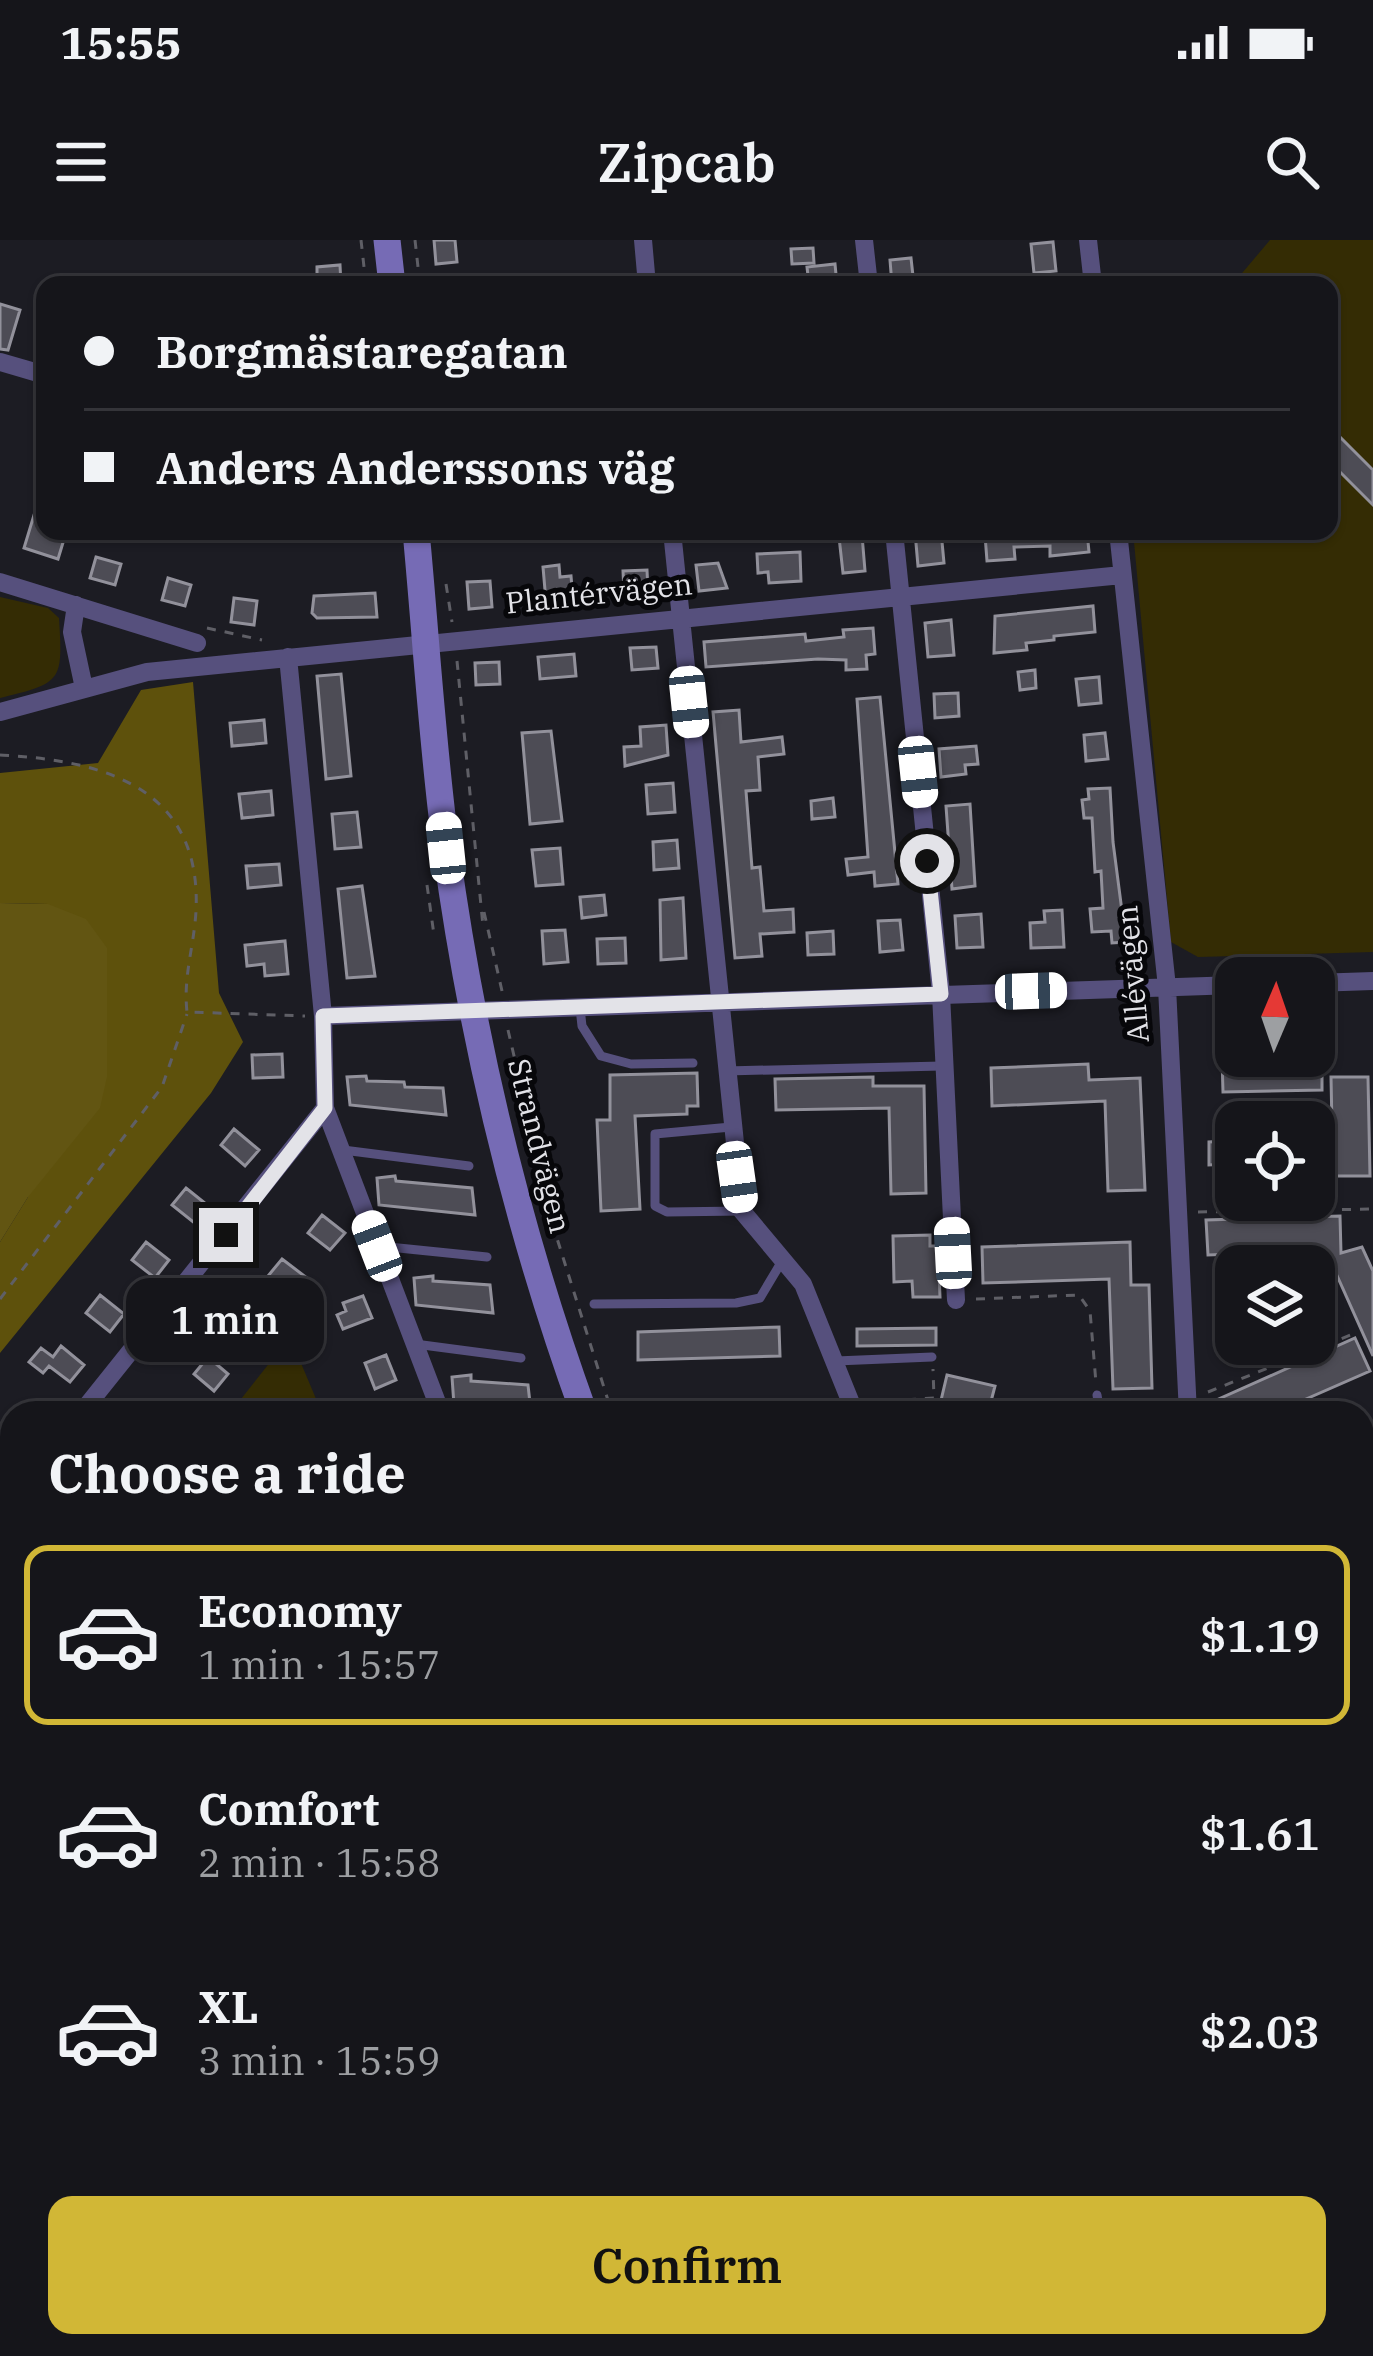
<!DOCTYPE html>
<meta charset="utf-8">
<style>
body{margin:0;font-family:"IBM Plex Serif",serif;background:#1e1e23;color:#f1f3f6;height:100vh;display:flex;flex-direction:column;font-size:45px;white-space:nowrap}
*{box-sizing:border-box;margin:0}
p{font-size:39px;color:#9d9fa2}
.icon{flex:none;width:66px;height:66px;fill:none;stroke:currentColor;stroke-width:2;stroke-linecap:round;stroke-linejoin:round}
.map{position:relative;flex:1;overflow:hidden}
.side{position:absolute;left:0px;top:1161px;width:1374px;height:957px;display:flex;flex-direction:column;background:#15151a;border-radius:36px 36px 0 0;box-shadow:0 3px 9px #0004,0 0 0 3px #343439}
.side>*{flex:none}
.banner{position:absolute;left:36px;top:36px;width:1302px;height:264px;border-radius:24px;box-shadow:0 3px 9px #0004,0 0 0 3px #343439;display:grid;align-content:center;height:264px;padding:0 48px;background:#15151a}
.needle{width:78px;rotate:2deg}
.controls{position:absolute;left:1215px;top:717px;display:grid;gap:24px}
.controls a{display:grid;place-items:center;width:120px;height:120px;border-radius:24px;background:#15151a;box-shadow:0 3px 9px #0004,0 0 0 3px #343439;font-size:60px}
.end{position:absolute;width:54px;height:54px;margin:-27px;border:15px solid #e3e3e8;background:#111;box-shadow:0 0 0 6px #111}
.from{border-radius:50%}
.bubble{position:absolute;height:84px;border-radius:24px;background:#15151a;box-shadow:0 3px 9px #0004,0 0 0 3px #343439;font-size:39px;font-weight:600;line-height:84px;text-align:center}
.car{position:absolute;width:36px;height:72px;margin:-36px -18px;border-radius:15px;box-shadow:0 0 9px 3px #0007;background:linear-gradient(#fff 24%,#345 0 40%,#fff 0 76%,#345 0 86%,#fff 0)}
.banner b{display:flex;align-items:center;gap:42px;height:114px;font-size:45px}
.banner b+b{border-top:3px solid #343439}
.banner i{width:30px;height:30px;background:#f1f3f6}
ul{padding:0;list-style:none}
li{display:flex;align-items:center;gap:36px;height:180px;margin:0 24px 18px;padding:0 24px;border:6px solid transparent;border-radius:24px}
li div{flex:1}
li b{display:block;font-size:45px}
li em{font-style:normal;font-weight:600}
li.current{border-color:#d1b736}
li>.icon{width:108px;height:108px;stroke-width:1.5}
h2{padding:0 48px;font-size:54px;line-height:144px}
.action{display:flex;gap:24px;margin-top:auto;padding:24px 48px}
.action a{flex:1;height:138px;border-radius:24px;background:#d1b736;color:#111;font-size:48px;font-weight:600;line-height:138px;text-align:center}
.status{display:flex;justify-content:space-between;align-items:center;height:84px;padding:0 60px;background:#15151a;direction:ltr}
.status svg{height:33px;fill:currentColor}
header{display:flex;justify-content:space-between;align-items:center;height:156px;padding:0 48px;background:#15151a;font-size:54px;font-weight:600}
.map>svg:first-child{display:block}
</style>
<div class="status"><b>15:55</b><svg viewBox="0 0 49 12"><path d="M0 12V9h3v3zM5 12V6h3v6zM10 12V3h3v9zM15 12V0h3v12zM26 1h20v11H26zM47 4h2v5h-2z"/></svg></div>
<header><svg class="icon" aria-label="menu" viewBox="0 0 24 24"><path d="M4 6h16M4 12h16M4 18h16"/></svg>Zipcab<svg class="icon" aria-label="search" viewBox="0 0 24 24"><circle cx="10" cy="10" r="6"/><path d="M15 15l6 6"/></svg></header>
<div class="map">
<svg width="1373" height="2116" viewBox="0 0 1373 2116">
<rect width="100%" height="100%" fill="#1c1c23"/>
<path fill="#342c04" d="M1270,0H1373V712L1198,717L1171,702L1133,291H1329V45H1232Z
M0,357L48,368L59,378C63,442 62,443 0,458Z
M290,1097L322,1173H230Z
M1373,1487V2116H1361L1362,1491Z"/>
<path fill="#5e510c" d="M193,442L219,753L243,802L211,853L0,1113V1002L28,957L48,664L0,663V533L98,523L141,450Z"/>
<path fill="#625512" d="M0,663L48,664L86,679L107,708V837L100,868L28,957L0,1002Z"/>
<path fill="#4d4c55" stroke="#92919b" stroke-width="3" d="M434,0H455L457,22L436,24Z
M1053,2L1056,31L1034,33L1031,4Z
M813,8L814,23L792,24L791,9Z
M911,18L914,45H892L890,20Z
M835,24L837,45H809L807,27Z
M340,25L341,45H317V27Z
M0,64L20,70L8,110L0,109Z
M1329,186L1373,230V265L1329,221Z
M41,252L45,291L65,296L58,319L24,308Z
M922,291H941L944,323L918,326L915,292Z
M998,291H1087L1089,312L1050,316V306L1014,307L1015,319L987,321L985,295Z
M862,295L865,331L843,333L839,297Z
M800,312L801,341L769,343L768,332L758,333L757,314Z
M96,317L121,324L115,345L90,338Z
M718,323L727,348L699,351L696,325Z
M559,325L560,337L571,336L573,360L546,362L543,327Z
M647,330L648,351L624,352L623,331Z
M168,338L191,345L185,366L162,360Z
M490,341L492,367L469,369L467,342Z
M375,353L377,377L317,378L312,373L314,356Z
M234,358L257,361L254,385L231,382Z
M1093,366L1095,392L1054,396V400L1026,403L1027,410L994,413L995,376Z
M951,380L954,415L928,417L925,383Z
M873,388L875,414L866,415L867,429L846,430V420L818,419L706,427L704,402L805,394L806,401L844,397L843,390Z
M656,407L658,428L632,430L630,408Z
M574,414L576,436L540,439L538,417Z
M499,422L500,444L476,445L475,423Z
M1035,430L1036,448L1020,450L1018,432Z
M341,434L351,536L326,539L317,436Z
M1099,437L1101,463L1079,465L1076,439Z
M958,453L959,476L935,478L934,454Z
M880,457L898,644L875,646L874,632L848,635L846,619L868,617L857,459Z
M739,470L741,502L782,497L784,514L758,517L760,550L746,551L752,628L760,627L764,671L793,669L794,692L760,694L762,716L735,718L713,472Z
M264,480L266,503L232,506L230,483Z
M666,485L668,515L625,526L624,507L641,506L640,487Z
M551,491L562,581L530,584L522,493Z
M1105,493L1108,519L1086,521L1084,495Z
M976,506L978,524L965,525L966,534L941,537L939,509Z
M673,543L675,572L648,574L646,545Z
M1110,548L1113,602L1126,702L1112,703L1111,691L1092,692L1090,669L1103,668L1101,631L1095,632L1092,578H1084L1082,560L1089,559L1088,549Z
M271,551L273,575L242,578L239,554Z
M833,558L835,577L812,579L811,561Z
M970,564L975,646L952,649L946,566Z
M357,572L361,607L335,609L332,574Z
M677,600L679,628L654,630L653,602Z
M560,608L563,644L536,646L532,610Z
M279,624L281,645L248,648L246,626Z
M362,646L375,736L347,738L338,649Z
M604,655L606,675L582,678L580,657Z
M683,658L686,718L661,720L660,660Z
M1062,670L1064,707L1031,708L1030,683L1045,682L1044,671Z
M981,674L983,707L957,708L955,676Z
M900,680L903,710L880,712L878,681Z
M565,690L568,722L544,724L542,691Z
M833,691L834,714L808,715L807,693Z
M625,698L626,723L598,724L597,699Z
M285,701L288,734L265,736L264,724L247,726L245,705Z
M282,814L283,837L253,838L252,815Z
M1322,816V850L1223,852L1222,818Z
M1088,824L1089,840L1140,838L1145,950L1108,951L1105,861L992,866L991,828Z
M697,833L698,866H687V874L635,876L640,969L601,971L597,880H610V835Z
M366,836L367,841L404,842L405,847L443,848L446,875L350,865L347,837Z
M873,837V846H924L926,953L891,954L889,868L776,870L775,839Z
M1331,837H1368L1370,936H1333Z
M234,889L259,910L245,926L221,905Z
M1226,901L1227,924L1209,925V902Z
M395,936L396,941L472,948L475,975L379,965L377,938Z
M186,948L211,968L197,985L172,965Z
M322,975L345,993L330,1010L308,993Z
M1340,976L1341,1013L1362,1007L1373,1031V1116L1326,1011L1208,1015L1206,980Z
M930,995V1006H938L940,1057H913L912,1041L894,1042L893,996Z
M146,1002L169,1020L155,1038L132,1020Z
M1130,1002L1131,1045H1149L1152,1148L1113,1149L1109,1039L983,1043L982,1007Z
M282,1019L307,1038L293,1056L268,1036Z
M433,1036V1041L490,1045L493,1073L416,1065L414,1038Z
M100,1055L124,1074L110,1092L86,1073Z
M363,1056L372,1078L343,1089L337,1075L346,1071L343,1063Z
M242,1064L269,1085L253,1105L226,1084Z
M1214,1074H1231L1232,1098H1214Z
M779,1087L780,1116L638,1120V1092Z
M936,1088V1105L857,1106V1089Z
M1355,1098L1370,1131L1274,1173H1217L1212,1162Z
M61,1106L84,1125L70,1142L49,1126L43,1133L29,1122L41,1108L53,1117Z
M386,1115L396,1140L375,1149L365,1123Z
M208,1117L228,1134L214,1151L194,1134Z
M471,1135V1141L528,1145L531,1172L454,1165L452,1137Z
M947,1135L995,1146L988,1173H938Z"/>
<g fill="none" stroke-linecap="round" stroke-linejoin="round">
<path stroke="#5f5f66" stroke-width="3" stroke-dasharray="9 9" stroke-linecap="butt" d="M361,0L366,45
M415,0L420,45
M446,344L452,382
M207,388L262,400
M457,421L483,686
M0,515C101,520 202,546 196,671C194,707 183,736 187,772L305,776
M427,645L434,695
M484,672L502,751
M508,790L555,992L612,1173
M1314,811L1340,790
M1198,972L1373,969
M0,1059L162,847L187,774
M976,1059L1079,1055L1090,1071L1096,1143
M1208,1152L1353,1094
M871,1162L934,1158L933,1129
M931,1173L934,1159
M1362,1398L1373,1394
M0,1532L12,1534
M0,1630L12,1634
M1362,2074L1373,2075
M917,2106L921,2116
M979,2106L984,2116
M286,2116L295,2106"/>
<path stroke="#56507d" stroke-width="9" d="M580,768L582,786L601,816L631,824L693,823
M726,831L942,826
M731,887L655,894V966L667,972L742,971
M343,910L469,926
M379,1006L487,1017
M594,1064L736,1063L760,1058L782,1021
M415,1104L521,1118
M836,1121L932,1117
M1097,1155L1100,1173"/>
<path stroke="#56507d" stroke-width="18" d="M643,0L647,45
M864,0L869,45
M1088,0L1093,45
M0,122L45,135
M672,291L742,971L803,1044L855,1173
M894,291L941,754L956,1060
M1118,291L1167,747L1188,1173
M0,342L197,403
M76,365L72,392L84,448
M0,472L147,432L1122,335
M1314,743L1373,741
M323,776L1236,745
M325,868L441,1173
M81,1173L325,868L323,776L288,417
M1362,1259L1373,1255
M0,1273L12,1258
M0,1430L12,1432
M0,1814L12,1799
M0,2009L12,2019
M120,2106L131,2116
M757,2106L761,2116
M1135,2106L1139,2116
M37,2116L45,2106
M317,2116L327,2106
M681,2116L693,2106
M1224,2116L1245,2106"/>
<path stroke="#766bb5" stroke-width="27" d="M387,0L392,45
M416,291C426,397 432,503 446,608C472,800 518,991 584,1173
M1362,1439L1373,1435
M0,1583L12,1586
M949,2106L953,2116"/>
</g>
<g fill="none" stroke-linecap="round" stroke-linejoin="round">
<path stroke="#e3e3e8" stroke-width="15" d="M226,995L325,868L323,776L941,754L927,621"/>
</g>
<g text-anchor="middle" stroke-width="10" stroke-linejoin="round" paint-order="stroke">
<g font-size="30" fill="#e3e3e8" stroke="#07070a">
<text transform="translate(599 354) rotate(-6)" y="10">Plantérvägen</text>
<text transform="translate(1133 734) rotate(-95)" y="10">Allévägen</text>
<text transform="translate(539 906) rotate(76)" y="10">Strandvägen</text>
</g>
</g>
</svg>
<div class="controls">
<a><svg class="needle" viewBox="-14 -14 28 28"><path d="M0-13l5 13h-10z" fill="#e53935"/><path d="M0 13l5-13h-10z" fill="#9d9fa2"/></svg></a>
<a><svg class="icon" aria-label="locate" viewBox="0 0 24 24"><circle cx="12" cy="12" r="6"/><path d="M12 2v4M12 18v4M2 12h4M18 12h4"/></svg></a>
<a><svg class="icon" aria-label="layers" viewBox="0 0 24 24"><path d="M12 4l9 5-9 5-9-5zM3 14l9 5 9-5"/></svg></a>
</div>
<i class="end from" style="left:927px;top:621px"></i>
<i class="end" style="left:226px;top:995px"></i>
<div class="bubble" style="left:126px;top:1038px;width:198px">1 min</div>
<i class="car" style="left:689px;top:462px;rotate:174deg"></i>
<i class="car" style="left:918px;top:532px;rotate:174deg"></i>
<i class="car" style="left:446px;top:608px;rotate:354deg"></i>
<i class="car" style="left:1031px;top:751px;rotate:88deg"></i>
<i class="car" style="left:737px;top:937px;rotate:172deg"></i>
<i class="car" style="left:377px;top:1006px;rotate:339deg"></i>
<i class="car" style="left:953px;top:1013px;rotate:357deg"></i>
<div class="banner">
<b><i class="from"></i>Borgmästaregatan</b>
<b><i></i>Anders Anderssons väg</b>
</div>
<section class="side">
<h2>Choose a ride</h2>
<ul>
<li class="current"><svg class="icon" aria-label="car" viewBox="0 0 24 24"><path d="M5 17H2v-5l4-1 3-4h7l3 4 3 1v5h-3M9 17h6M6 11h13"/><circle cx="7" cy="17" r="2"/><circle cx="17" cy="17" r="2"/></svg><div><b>Economy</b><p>1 min · 15:57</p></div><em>$1.19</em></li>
<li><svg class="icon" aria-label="car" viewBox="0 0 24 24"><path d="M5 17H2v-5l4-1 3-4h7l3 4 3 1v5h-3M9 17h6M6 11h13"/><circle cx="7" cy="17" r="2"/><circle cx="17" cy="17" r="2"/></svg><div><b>Comfort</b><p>2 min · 15:58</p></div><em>$1.61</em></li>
<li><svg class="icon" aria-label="car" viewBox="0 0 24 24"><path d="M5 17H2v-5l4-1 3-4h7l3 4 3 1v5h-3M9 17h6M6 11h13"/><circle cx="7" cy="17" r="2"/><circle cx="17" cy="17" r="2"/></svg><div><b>XL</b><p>3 min · 15:59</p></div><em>$2.03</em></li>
</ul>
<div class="action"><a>Confirm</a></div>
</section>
</div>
